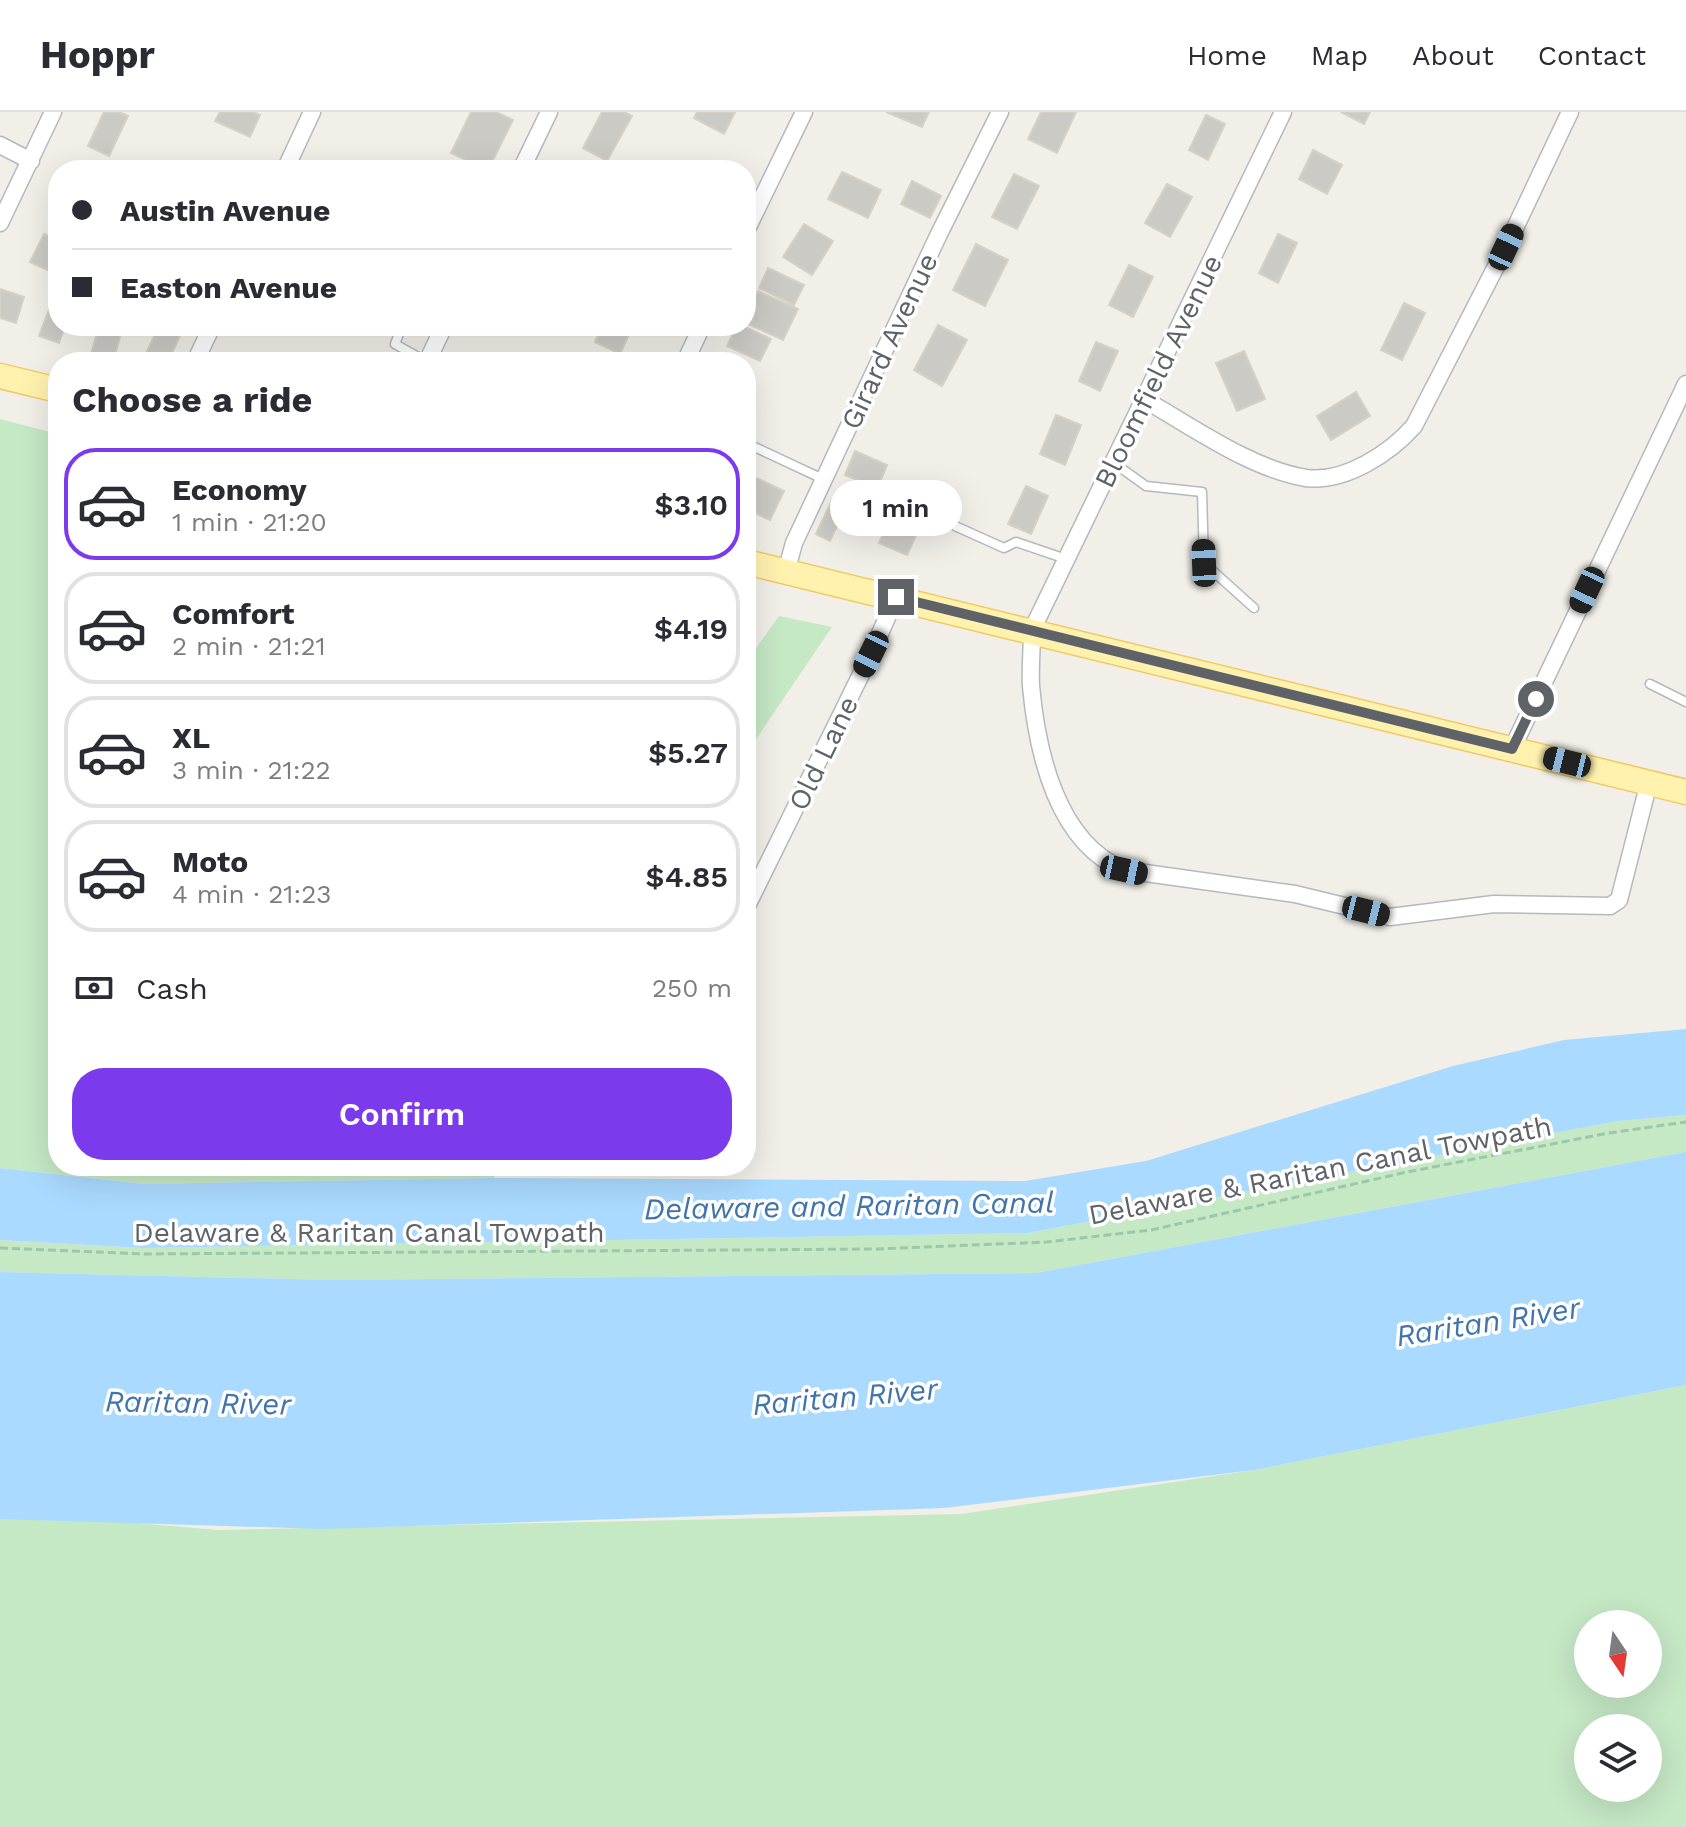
<!DOCTYPE html>
<meta charset="utf-8">
<style>
body{margin:0;font-family:"Work Sans",sans-serif;background:#f7f7f7;color:#2b2b33;height:100vh;display:flex;flex-direction:column;font-size:30px;white-space:nowrap}
*{box-sizing:border-box;margin:0}
p{font-size:26px;color:#7c7c81}
.icon{flex:none;width:44px;height:44px;fill:none;stroke:currentColor;stroke-width:2;stroke-linecap:round;stroke-linejoin:round}
.map{position:relative;flex:1;overflow:hidden}
.details{position:absolute;left:48px;top:240px;width:708px;height:824px;display:flex;flex-direction:column;background:#fff;border-radius:32px;box-shadow:0 8px 32px #0002}
.details>*{flex:none}
.guide{position:absolute;left:48px;top:48px;width:708px;height:176px;border-radius:32px;box-shadow:0 8px 32px #0002;display:grid;align-content:center;height:176px;padding:0 24px;background:#fff}
.needle{width:52px;rotate:167deg}
.fabs{position:absolute;left:1574px;top:1498px;display:grid;gap:16px}
.fabs a{display:grid;place-items:center;width:88px;height:88px;border-radius:50%;background:#fff;box-shadow:0 8px 32px #0002;font-size:40px}
.end{position:absolute;width:36px;height:36px;margin:-18px;border:10px solid #5f6368;background:#fff;box-shadow:0 0 0 4px #fff}
.from{border-radius:50%}
.bubble{position:absolute;height:56px;border-radius:28px;background:#fff;box-shadow:0 8px 32px #0002;font-size:26px;font-weight:600;line-height:56px;text-align:center}
.car{position:absolute;width:24px;height:48px;margin:-24px -12px;border-radius:10px;box-shadow:0 0 6px 2px #0007;background:linear-gradient(#222 24%,#8ab4d8 0 40%,#222 0 76%,#8ab4d8 0 86%,#222 0)}
.guide b{display:flex;align-items:center;gap:28px;height:76px;font-size:30px}
.guide b+b{border-top:2px solid #e1e1e2}
.guide i{width:20px;height:20px;background:#2b2b33}
ul{padding:0;list-style:none}
li{display:flex;align-items:center;gap:24px;height:112px;margin:0 16px 12px;padding:0 8px;border:4px solid #e1e1e2;border-radius:32px}
li div{flex:1}
li b{display:block;font-size:30px}
li em{font-style:normal;font-weight:600}
li.selected{border-color:#7c3aed}
li>.icon{width:72px;height:72px;stroke-width:1.5}
h2{padding:0 24px;font-size:36px;line-height:96px}
.pay{display:flex;align-items:center;gap:20px;height:88px;padding:0 24px;font-size:30px}
.pay p{margin-inline-start:auto}
.primary-button{display:flex;gap:16px;margin-top:auto;padding:16px 24px}
.primary-button a{flex:1;height:92px;border-radius:32px;background:#7c3aed;color:#fff;font-size:32px;font-weight:600;line-height:92px;text-align:center}
header{display:flex;align-items:center;gap:48px;box-sizing:border-box;height:112px;padding:0 40px;background:#fff;border-bottom:2px solid #e1e1e2}
header strong{font-size:38px}
nav{display:flex;gap:44px;margin-inline-start:auto;font-size:28px}
.map>svg:first-child{display:block}
</style>
<header>
<strong>Hoppr</strong>
<nav><a>Home</a><a>Map</a><a>About</a><a>Contact</a></nav>
</header>
<div class="map">
<svg width="1686" height="1715" viewBox="0 0 1686 1715">
<rect width="100%" height="100%" fill="#f1efe8"/>
<path fill="#c5e8c5" fill-rule="evenodd" d="M0,307L58,322V1054H494V1066L144,1072L0,1056Z
M779,504L832,515L746,642V550Z
M1686,1003V1040L1036,1161L332,1168L0,1160V1128L142,1136L1028,1121L1618,1009Z
M1686,1273V1715H0V1399L217,1418L962,1402L1254,1358ZM1588,1512H1648V1572H1588ZM1588,1616H1648V1676H1588Z"/>
<path fill="#aadaff" d="M1686,917V1003L1618,1009L1028,1121L142,1136L0,1128V1056L144,1072L494,1066L1025,1069L1146,1049L1453,954L1564,928Z
M1686,1040V1273L1254,1358L944,1396L323,1417L0,1407V1160L332,1168L1036,1161Z"/>
<path fill="#cccac5" stroke="#d6d1c6" stroke-width="2" d="M104,0H119L128,4L109,44L88,34Z
M220,0H253L260,3L250,25L215,9Z
M471,0H496L513,8L488,58L451,41Z
M602,0H624L632,4L607,49L583,36Z
M697,0H735L724,22L694,6Z
M886,0H929L922,15Z
M1041,0H1076L1057,41L1028,27Z
M1341,0H1370L1364,12Z
M1206,3L1225,12L1208,48L1189,38Z
M1313,38L1342,53L1327,82L1299,67Z
M842,60L881,78L868,106L828,87Z
M1014,62L1039,74L1017,117L992,105Z
M912,69L941,84L930,106L901,92Z
M1167,72L1192,85L1170,125L1145,111Z
M804,112L833,129L812,163L783,145Z
M44,122L58,128V163L30,150Z
M1278,122L1297,131L1278,171L1259,161Z
M976,132L1008,148L985,194L953,178Z
M1129,153L1153,165L1133,205L1109,193Z
M768,156L804,173L794,193L759,176Z
M0,177L24,185L16,211L0,206Z
M758,179L798,197L783,228L746,211V205Z
M53,187L58,189V214H65L59,231L39,224Z
M1404,191L1425,201L1402,248L1381,238Z
M938,213L967,228L942,274L914,258Z
M99,214H123L113,250L90,246Z
M159,214H171L182,219L168,250H142Z
M602,214H633L620,242L595,230Z
M737,214H743L771,227L760,249L727,234Z
M1096,230L1118,239L1100,279L1079,269Z
M1244,239L1265,287L1237,299L1216,251Z
M1356,280L1370,304L1331,328L1317,304Z
M1056,303L1081,313L1065,353L1040,342Z
M855,339L887,353L877,377L845,363Z
M746,361L784,379L770,408L746,397Z
M1026,374L1048,384L1031,422L1008,412Z
M833,386L847,393L830,429L816,422Z
M898,390L926,402L907,443L879,431Z"/>
<g fill="none" stroke-linecap="round" stroke-linejoin="round">
<defs>
<path id="service" d="M402,214L395,232L427,250
M746,331L823,367
M1114,351L1146,374L1202,380L1204,451L1254,496
M955,414L1004,436L1016,430L1066,447
M1650,572L1686,590"/>
<path id="minor" d="M1283,0L1032,518C1032,537 1030,556 1031,574C1037,640 1057,731 1124,758L1295,782L1390,805L1494,792L1610,794L1619,788L1649,670
M0,33L31,49
M285,58L312,0
M521,58L549,0
M0,111L53,0
M746,119L804,0
M195,250L212,214
M427,250L444,214
M685,250L702,214
M1145,288C1193,315 1251,357 1306,366C1345,371 1390,341 1414,314L1506,135L1570,0
M786,460L794,431L939,122L1000,0
M1512,637L1686,272
M746,796L871,542L896,485"/>
<path id="primary" d="M0,264L58,278
M746,450L1686,680"/>
</defs>
<use href="#service" stroke="#b5b8bc" stroke-width="11"/>
<use href="#minor" stroke="#b5b8bc" stroke-width="19"/>
<use href="#primary" stroke="#f2c960" stroke-width="27"/>
<path stroke="#9cc7a9" stroke-width="3" stroke-dasharray="8 4" stroke-linecap="butt" d="M0,1136L144,1142L878,1137L1047,1130L1151,1118L1407,1060L1609,1021L1686,1010"/>
<use href="#service" stroke="#fff" stroke-width="8"/>
<use href="#minor" stroke="#fff" stroke-width="16"/>
<use href="#primary" stroke="#fff2af" stroke-width="24"/>
</g>
<g fill="none" stroke-linecap="round" stroke-linejoin="round">
<path stroke="#5f6368" stroke-width="10" d="M896,485L1512,637L1536,587"/>
</g>
<g text-anchor="middle" stroke-width="7" stroke-linejoin="round" paint-order="stroke">
<g font-size="28" fill="#5f6368" stroke="#fff">
<text transform="translate(889 229) rotate(-65)" y="10">Girard Avenue</text>
<text transform="translate(1158 259) rotate(-64)" y="10">Bloomfield Avenue</text>
<text transform="translate(823 641) rotate(-64)" y="10">Old Lane</text>
<text transform="translate(1320 1058) rotate(-11)" y="10">Delaware &amp; Raritan Canal Towpath</text>
<text x="369" y="1130">Delaware &amp; Raritan Canal Towpath</text>
</g>
<g font-size="30" font-style="italic" fill="#4174aa" stroke="#fff">
<text transform="translate(849 1094) rotate(-1)" y="10">Delaware and Raritan Canal</text>
<text transform="translate(1488 1210) rotate(-9)" y="10">Raritan River</text>
<text transform="translate(845 1285) rotate(-5)" y="10">Raritan River</text>
<text transform="translate(198 1291) rotate(1)" y="10">Raritan River</text>
</g>
</g>
</svg>
<div class="fabs">
<a><svg class="needle" viewBox="-14 -14 28 28"><path d="M0-13l5 13h-10z" fill="#e53935"/><path d="M0 13l5-13h-10z" fill="#7c7c81"/></svg></a>
<a><svg class="icon" aria-label="layers" viewBox="0 0 24 24"><path d="M12 4l9 5-9 5-9-5zM3 14l9 5 9-5"/></svg></a>
</div>
<i class="end from" style="left:1536px;top:587px"></i>
<i class="end" style="left:896px;top:485px"></i>
<div class="bubble" style="left:830px;top:368px;width:132px">1 min</div>
<i class="car" style="left:1506px;top:135px;rotate:25deg"></i>
<i class="car" style="left:1204px;top:451px;rotate:358deg"></i>
<i class="car" style="left:1587px;top:478px;rotate:205deg"></i>
<i class="car" style="left:871px;top:542px;rotate:206deg"></i>
<i class="car" style="left:1567px;top:650px;rotate:284deg"></i>
<i class="car" style="left:1124px;top:758px;rotate:102deg"></i>
<i class="car" style="left:1366px;top:799px;rotate:104deg"></i>
<div class="guide">
<b><i class="from"></i>Austin Avenue</b>
<b><i></i>Easton Avenue</b>
</div>
<section class="details">
<h2>Choose a ride</h2>
<ul>
<li class="selected"><svg class="icon" aria-label="car" viewBox="0 0 24 24"><path d="M5 17H2v-5l4-1 3-4h7l3 4 3 1v5h-3M9 17h6M6 11h13"/><circle cx="7" cy="17" r="2"/><circle cx="17" cy="17" r="2"/></svg><div><b>Economy</b><p>1 min · 21:20</p></div><em>$3.10</em></li>
<li><svg class="icon" aria-label="car" viewBox="0 0 24 24"><path d="M5 17H2v-5l4-1 3-4h7l3 4 3 1v5h-3M9 17h6M6 11h13"/><circle cx="7" cy="17" r="2"/><circle cx="17" cy="17" r="2"/></svg><div><b>Comfort</b><p>2 min · 21:21</p></div><em>$4.19</em></li>
<li><svg class="icon" aria-label="car" viewBox="0 0 24 24"><path d="M5 17H2v-5l4-1 3-4h7l3 4 3 1v5h-3M9 17h6M6 11h13"/><circle cx="7" cy="17" r="2"/><circle cx="17" cy="17" r="2"/></svg><div><b>XL</b><p>3 min · 21:22</p></div><em>$5.27</em></li>
<li><svg class="icon" aria-label="car" viewBox="0 0 24 24"><path d="M5 17H2v-5l4-1 3-4h7l3 4 3 1v5h-3M9 17h6M6 11h13"/><circle cx="7" cy="17" r="2"/><circle cx="17" cy="17" r="2"/></svg><div><b>Moto</b><p>4 min · 21:23</p></div><em>$4.85</em></li>
</ul>
<div class="pay"><svg class="icon" aria-label="cash" viewBox="0 0 24 24"><path d="M3 7h18v10H3z"/><circle cx="12" cy="12" r="2"/></svg>Cash<p>250 m</p></div>
<div class="primary-button"><a>Confirm</a></div>
</section>
</div>
